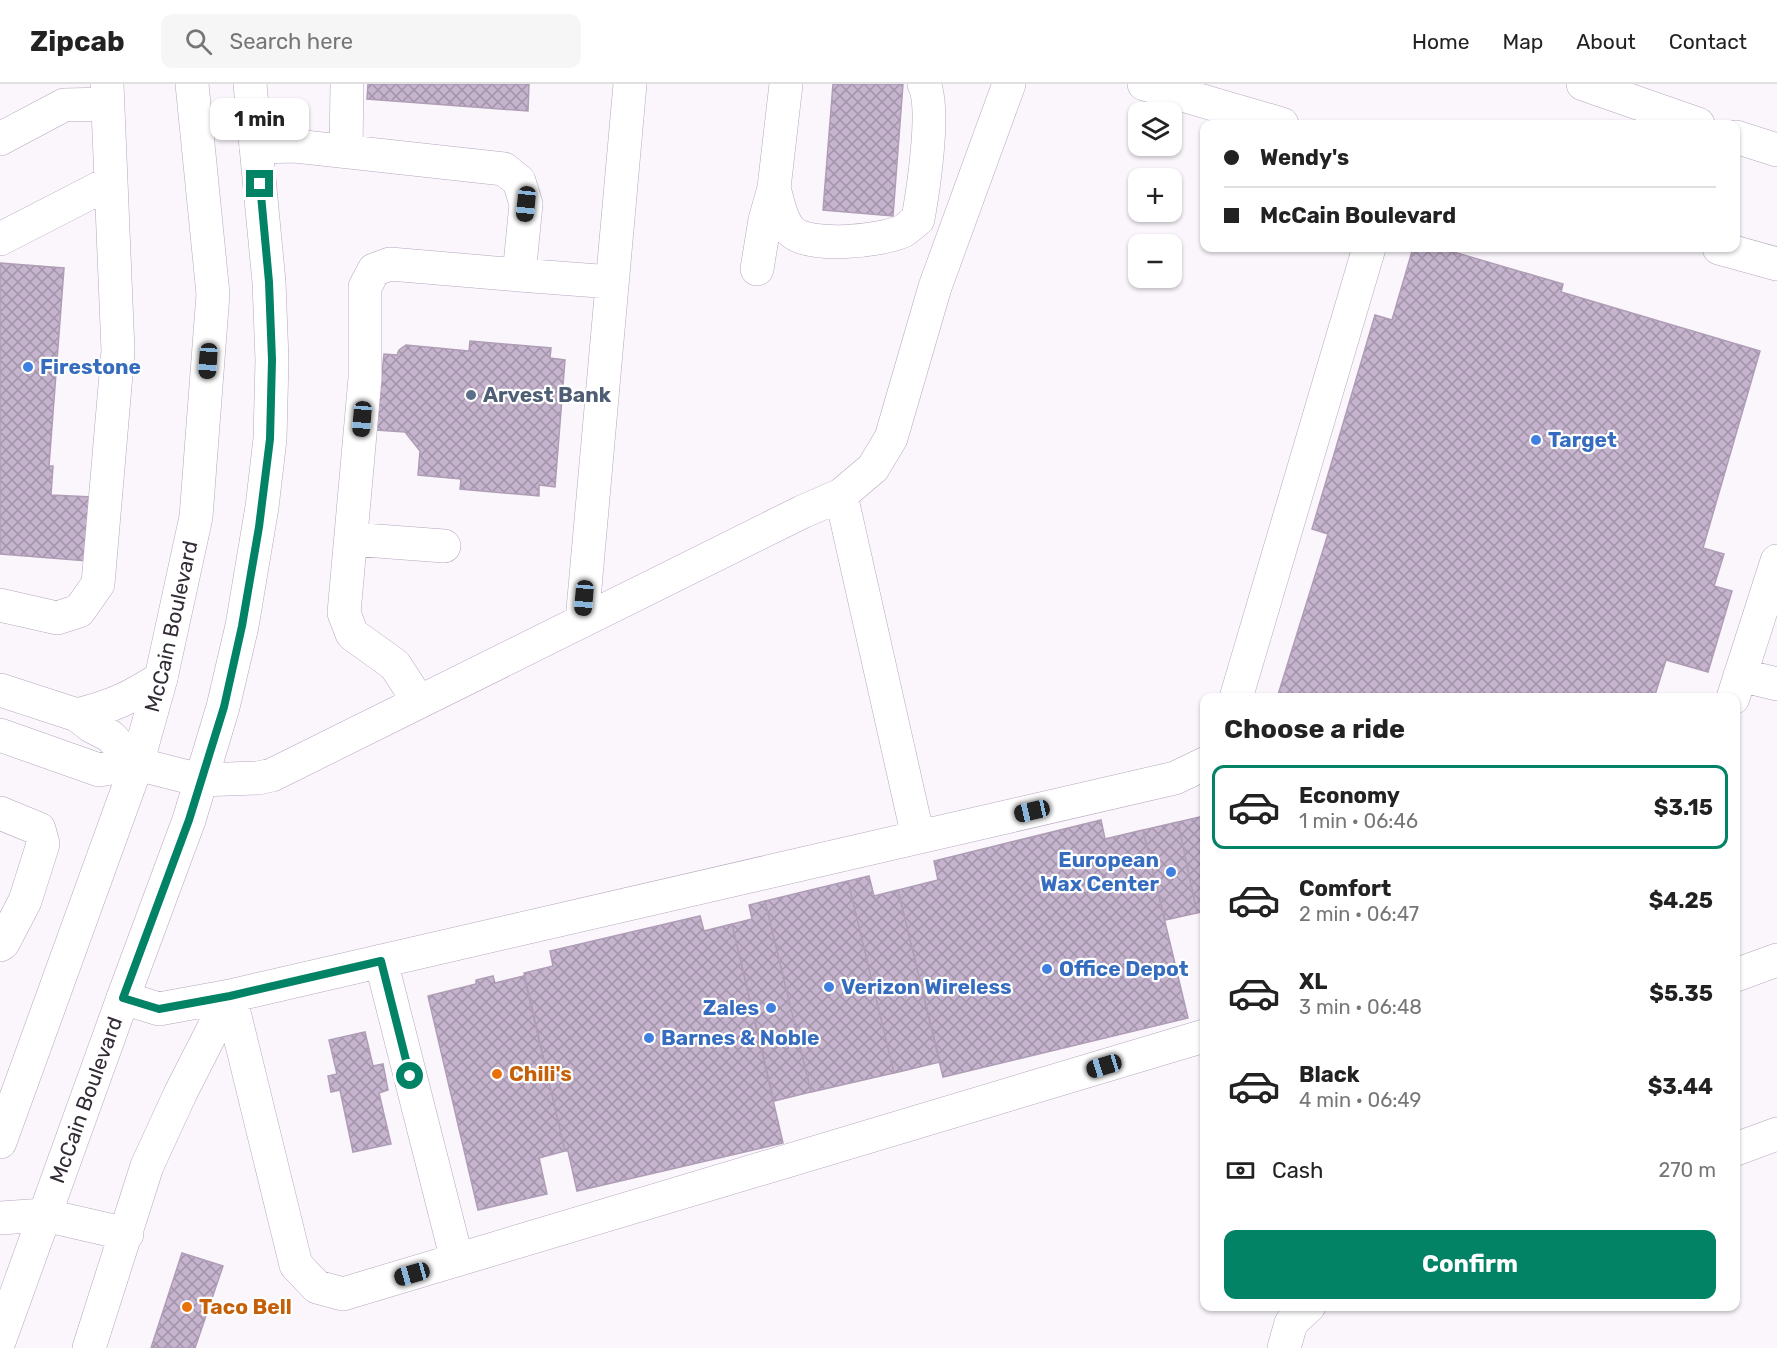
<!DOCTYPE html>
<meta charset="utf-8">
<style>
body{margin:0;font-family:Rubik,sans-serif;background:#f6f6f6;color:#222;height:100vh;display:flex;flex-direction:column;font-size:22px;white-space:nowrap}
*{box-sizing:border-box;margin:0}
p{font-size:20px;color:#767676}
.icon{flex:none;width:33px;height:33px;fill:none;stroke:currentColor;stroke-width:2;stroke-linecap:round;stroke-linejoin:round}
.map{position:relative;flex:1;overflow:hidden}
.details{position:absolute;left:1200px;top:609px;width:540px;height:618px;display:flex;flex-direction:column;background:#fff;border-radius:12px;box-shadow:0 2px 4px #0004}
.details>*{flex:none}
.hud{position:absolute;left:1200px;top:36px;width:540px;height:132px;border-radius:12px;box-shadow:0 2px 4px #0004;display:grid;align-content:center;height:132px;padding:0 24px;background:#fff}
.fabs{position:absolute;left:1128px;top:18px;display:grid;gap:12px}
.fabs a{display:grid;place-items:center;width:54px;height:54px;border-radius:12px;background:#fff;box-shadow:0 2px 4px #0004;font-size:30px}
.end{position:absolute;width:27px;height:27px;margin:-14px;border:8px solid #028365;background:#fff;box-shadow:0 0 0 3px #fff}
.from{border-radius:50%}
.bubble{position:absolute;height:42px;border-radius:12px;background:#fff;box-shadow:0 2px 4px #0004;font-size:20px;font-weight:700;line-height:42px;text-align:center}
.car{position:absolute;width:18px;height:36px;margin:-18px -9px;border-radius:8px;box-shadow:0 0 4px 2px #0007;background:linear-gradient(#222 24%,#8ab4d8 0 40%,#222 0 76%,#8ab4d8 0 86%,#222 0)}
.hud b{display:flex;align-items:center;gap:21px;height:57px;font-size:22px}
.hud b+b{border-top:2px solid #e0e0e0}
.hud i{width:15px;height:15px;background:#222}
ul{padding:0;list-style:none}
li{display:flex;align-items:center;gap:18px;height:84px;margin:0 12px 9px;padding:0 12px;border:3px solid transparent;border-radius:12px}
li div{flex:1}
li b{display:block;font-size:22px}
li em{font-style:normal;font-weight:700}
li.current{border-color:#028365}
li>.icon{width:54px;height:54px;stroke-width:1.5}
h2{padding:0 24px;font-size:27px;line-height:72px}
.pay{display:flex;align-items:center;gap:15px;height:66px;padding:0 24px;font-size:22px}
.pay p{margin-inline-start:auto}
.primary-button{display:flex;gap:12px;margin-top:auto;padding:12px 24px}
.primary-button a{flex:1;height:69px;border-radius:12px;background:#028365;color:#fff;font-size:24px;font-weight:700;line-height:69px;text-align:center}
header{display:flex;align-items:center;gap:36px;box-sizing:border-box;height:84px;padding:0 30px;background:#fff;border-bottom:2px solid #e0e0e0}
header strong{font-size:28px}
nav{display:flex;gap:33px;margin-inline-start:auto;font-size:21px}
.search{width:420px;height:54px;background:#f6f6f6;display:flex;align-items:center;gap:15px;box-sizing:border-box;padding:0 21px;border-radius:12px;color:#767676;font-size:22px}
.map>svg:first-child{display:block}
</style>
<header>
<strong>Zipcab</strong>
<div class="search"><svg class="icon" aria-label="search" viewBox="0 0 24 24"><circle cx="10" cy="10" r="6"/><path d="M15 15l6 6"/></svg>Search here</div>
<nav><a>Home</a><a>Map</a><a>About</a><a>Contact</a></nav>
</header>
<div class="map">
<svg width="1777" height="1264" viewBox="0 0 1777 1264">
<defs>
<pattern id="building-cross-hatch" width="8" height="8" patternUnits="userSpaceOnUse" patternTransform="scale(1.5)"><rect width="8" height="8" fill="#c6b4ce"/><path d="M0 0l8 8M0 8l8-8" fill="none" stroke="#a193a8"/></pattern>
</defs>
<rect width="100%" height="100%" fill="#faf6fc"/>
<path fill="url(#building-cross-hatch)" stroke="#af9db6" stroke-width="1.5" d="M368,0H529L528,27L367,15Z
M833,0H903L893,132L823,126Z
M1413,164H1440L1563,200L1561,208L1760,267L1703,464L1724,470L1714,502L1732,507L1708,588L1666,576L1654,614H1277L1328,450L1312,445L1375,231L1392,236Z
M0,179L64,184L49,382H53L51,411L92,413L88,477L0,470Z
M470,257L551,264L550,274L565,276L555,403L539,401V412L460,405L461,395L418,391L420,367L405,348L376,346L384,270L397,271L399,266L406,261L469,267Z
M1204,732V827L1197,829L1178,738Z
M1101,736L1105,755L1143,746L1188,934L943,993L898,806L938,796L934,777Z
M1178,738L1197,829L1165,836L1143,746Z
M869,792L874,812L898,806L940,978L894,989L848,797Z
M848,797L894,989L811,1008L765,817Z
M765,817L811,1008L774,1017L732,840L752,835L749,821Z
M700,832L704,847L732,840L783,1059L577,1107L568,1067H565L524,889L553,882L550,867Z
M493,892L495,899L524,892L565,1067L539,1074L547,1110L478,1126L428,912L476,900V896Z
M365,948L373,982L383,980L388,1006L379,1009L391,1060L353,1068L340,1006L331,1008L328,992L337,990L329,956Z
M182,1169L223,1182L195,1264H151Z"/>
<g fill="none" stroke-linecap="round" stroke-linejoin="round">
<defs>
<path id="minor" d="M1144,0L1282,40
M1583,0L1698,40
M1736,53L1777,66
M0,55L64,21L108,20
M256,63L295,62L504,85L519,97L526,120L519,191L612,198
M346,67L347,0
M774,104C778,118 781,137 791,147C809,165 882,157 903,147C908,144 913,139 918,135C923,107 936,24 924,0
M0,155L111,98
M1719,164L1777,180
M757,185L765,136L774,104L786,0
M841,411L918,753
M351,455L444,462
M0,521L57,534L79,527L98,500L118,267L107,0
M582,537L630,0
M1740,591L1777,600
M0,606L77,631L91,642L110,652L137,680
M1236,614L1369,164
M1733,614L1777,477
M419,618L395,581L352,550L344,529L365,294V203L374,186L390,180L519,191
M77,631C113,622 130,614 161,594
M0,651L99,686L137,680L200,696L258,694L272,691L802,428L841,411L873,384L891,354L935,203L1009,0
M1204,680L1175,694L230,912L296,1181L317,1203L343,1210L1204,952
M0,729L39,745L43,760L25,817L3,859L0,861
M381,877L457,1176
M1736,891L1777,876
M123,914L159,925L230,912
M1736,1065L1777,1050
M0,1134L44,1131L127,1150
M89,1264L147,1082L181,1008L230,912
M1284,1264L1291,1239L1309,1222"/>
<g id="major">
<path id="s1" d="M0,1058L137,680L161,594L196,433L213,210L192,0"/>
<path id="s2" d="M0,1255L123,914L189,736L223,623L242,542L262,423L270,355L272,276L269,198L250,0"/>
</g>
</defs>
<use href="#minor" stroke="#b7a6bf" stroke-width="34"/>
<use href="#major" stroke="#b7a6bf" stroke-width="34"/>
<use href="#minor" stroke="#fff" stroke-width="33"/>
<use href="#major" stroke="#fff" stroke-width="33"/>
</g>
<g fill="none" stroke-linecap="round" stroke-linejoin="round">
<path stroke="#028365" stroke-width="8" d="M260,100L269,198L272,276L270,355L259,443L242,542L224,623L189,736L123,914L159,925L230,912L381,877L410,992"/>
</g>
<g fill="#3f7fe0" stroke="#fff" stroke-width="2">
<circle cx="28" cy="283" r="6"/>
<circle cx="1536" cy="356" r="6"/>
<circle cx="1171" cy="788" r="6"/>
<circle cx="1047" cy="885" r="6"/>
<circle cx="829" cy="903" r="6"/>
<circle cx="771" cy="924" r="6"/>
<circle cx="649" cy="954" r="6"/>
</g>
<circle fill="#5c6f8a" stroke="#fff" stroke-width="2" cx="471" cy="311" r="6"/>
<g fill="#e8710a" stroke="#fff" stroke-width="2">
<circle cx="497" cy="990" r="6"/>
<circle cx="187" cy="1223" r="6"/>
</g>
<g text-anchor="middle" stroke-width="4.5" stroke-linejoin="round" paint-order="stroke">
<g font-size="21" font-weight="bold" fill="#366cbe" stroke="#fff" text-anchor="start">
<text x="40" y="290">Firestone</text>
<text x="1548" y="363">Target</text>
<text x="1159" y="783" text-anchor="end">European<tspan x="1159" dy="24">Wax Center</tspan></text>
<text x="1059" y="892">Office Depot</text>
<text x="841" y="910">Verizon Wireless</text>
<text x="759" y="931" text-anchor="end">Zales</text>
<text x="661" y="961">Barnes &amp; Noble</text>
</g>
<g font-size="21" font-weight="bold" fill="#4e5e75" stroke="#fff" text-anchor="start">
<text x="483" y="318">Arvest Bank</text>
</g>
<g font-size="21" fill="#332c36" stroke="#fff">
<text dy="7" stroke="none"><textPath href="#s1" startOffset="544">McCain Boulevard</textPath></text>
<text dy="7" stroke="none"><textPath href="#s2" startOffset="254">McCain Boulevard</textPath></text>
</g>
<g font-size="21" font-weight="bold" fill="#c56008" stroke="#fff" text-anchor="start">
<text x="509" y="997">Chili's</text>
<text x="199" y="1230">Taco Bell</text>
</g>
</g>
</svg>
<div class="fabs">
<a><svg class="icon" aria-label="layers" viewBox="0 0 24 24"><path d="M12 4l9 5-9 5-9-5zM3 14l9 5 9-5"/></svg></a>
<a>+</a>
<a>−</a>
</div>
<i class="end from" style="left:410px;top:992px"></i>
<i class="end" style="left:260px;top:100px"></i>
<div class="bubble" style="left:210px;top:14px;width:99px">1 min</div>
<i class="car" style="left:526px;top:120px;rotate:186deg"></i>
<i class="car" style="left:208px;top:277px;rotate:184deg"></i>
<i class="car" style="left:362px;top:335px;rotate:185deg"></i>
<i class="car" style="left:584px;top:514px;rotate:185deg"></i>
<i class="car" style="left:1032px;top:727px;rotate:257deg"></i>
<i class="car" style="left:1104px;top:982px;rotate:253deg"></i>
<i class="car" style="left:412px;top:1190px;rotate:254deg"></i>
<div class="hud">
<b><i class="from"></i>Wendy's</b>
<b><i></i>McCain Boulevard</b>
</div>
<section class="details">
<h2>Choose a ride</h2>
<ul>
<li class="current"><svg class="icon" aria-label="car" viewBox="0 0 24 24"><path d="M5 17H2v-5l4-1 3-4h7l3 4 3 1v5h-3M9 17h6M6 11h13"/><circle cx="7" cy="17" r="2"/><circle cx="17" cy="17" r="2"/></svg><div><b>Economy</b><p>1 min · 06:46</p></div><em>$3.15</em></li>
<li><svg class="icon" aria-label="car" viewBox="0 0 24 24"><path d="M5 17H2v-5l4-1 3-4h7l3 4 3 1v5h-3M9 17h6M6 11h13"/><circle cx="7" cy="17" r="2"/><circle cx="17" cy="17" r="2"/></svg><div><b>Comfort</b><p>2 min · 06:47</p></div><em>$4.25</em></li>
<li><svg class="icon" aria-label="car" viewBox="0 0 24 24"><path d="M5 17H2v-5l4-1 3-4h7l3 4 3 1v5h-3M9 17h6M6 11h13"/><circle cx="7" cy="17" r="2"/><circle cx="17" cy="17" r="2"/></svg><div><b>XL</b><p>3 min · 06:48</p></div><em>$5.35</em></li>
<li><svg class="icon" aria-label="car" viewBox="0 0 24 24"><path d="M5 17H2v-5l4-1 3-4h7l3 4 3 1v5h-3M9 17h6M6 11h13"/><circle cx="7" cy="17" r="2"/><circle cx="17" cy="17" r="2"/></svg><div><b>Black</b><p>4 min · 06:49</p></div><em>$3.44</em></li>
</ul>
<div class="pay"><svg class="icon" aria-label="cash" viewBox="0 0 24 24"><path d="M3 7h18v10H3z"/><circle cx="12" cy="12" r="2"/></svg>Cash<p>270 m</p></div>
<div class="primary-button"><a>Confirm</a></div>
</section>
</div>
